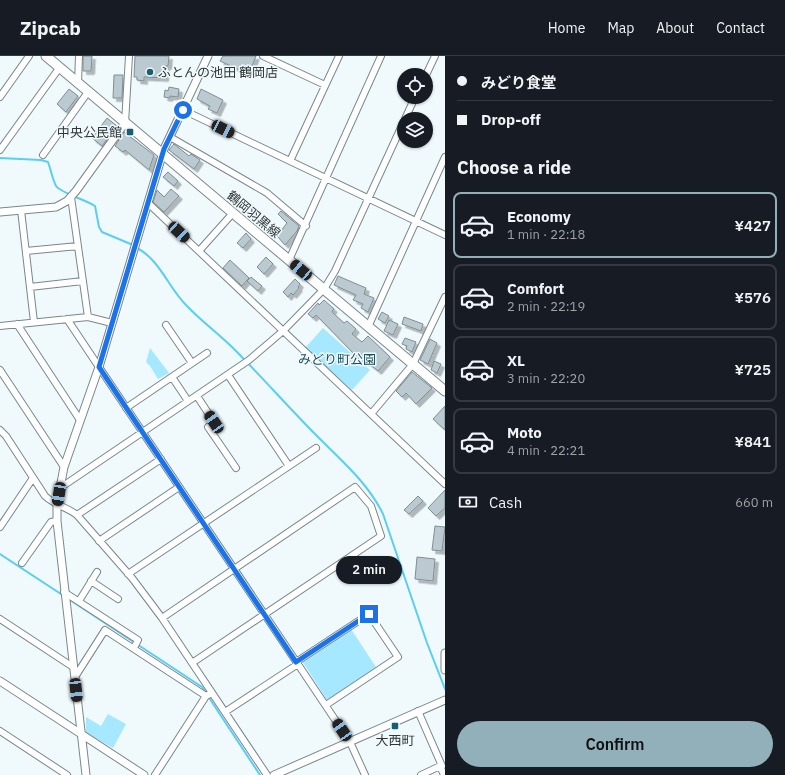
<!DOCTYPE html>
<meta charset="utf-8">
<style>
body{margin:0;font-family:"IBM Plex Sans","Noto Sans JP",sans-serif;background:#20242c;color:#f1f3f6;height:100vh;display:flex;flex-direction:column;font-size:15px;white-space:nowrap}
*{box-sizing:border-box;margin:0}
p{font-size:13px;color:#9ea1a6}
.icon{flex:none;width:22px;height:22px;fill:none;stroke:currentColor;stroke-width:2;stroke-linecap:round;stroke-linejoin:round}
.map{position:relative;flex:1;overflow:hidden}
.details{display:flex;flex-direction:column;background:#171b24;width:340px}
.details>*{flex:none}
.top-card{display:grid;align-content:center;height:88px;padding:0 12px;background:#171b24}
.buttons{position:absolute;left:397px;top:12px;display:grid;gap:8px}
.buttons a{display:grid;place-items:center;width:36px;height:36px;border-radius:50%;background:#171b24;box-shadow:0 1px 3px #0004;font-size:20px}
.end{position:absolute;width:18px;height:18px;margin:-9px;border:5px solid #1a73e8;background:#fff;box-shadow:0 0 0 2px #fff}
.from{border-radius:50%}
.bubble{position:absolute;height:28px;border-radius:14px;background:#171b24;box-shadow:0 1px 3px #0004;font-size:13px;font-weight:600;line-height:28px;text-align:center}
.car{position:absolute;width:12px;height:24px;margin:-12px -6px;border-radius:5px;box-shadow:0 0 3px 1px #0007;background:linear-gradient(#222 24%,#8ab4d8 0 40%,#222 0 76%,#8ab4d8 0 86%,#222 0)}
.top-card b{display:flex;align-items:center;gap:14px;height:38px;font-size:15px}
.top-card b+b{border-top:1px solid #363941}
.top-card i{width:10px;height:10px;background:#f1f3f6}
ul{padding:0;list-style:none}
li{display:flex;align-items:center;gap:12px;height:66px;margin:0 8px 6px;padding:0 4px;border:2px solid #363941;border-radius:8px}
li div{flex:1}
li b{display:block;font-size:15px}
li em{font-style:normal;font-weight:600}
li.selected{border-color:#91b0ba}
li>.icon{width:36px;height:36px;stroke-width:1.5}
h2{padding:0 12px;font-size:18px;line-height:48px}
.pay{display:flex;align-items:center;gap:10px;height:44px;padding:0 12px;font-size:15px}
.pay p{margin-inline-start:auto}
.cta{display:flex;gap:8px;margin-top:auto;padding:8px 12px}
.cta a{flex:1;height:46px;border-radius:24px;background:#91b0ba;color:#111;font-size:16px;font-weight:600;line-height:46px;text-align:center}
header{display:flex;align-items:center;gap:24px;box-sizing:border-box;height:56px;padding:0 20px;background:#171b24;border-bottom:1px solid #363941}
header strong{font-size:19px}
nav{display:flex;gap:22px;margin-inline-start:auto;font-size:14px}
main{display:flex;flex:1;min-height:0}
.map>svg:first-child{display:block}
</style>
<header>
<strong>Zipcab</strong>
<nav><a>Home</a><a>Map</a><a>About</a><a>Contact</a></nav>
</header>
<main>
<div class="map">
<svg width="445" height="719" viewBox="0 0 445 719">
<defs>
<filter id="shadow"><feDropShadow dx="3.5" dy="3.5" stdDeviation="0" flood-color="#0004"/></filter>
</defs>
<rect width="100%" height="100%" fill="#f0fafd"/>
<path fill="#a5e8ff" d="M323,272L370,314L352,334L305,292Z
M150,292L169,317L158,323L150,310L146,306Z
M351,573L376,611L327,644L302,605Z
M108,658L126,668L113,692L86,677V661L101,670Z"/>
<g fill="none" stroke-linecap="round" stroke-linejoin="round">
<path stroke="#5acef1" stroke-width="2" d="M0,102L41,104L48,106C51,114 52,122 56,130C61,137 86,144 95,150L99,171L102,176L133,189
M137,192C160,204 168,231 186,249C201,265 219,278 235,294C263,322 289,352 317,380C341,404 368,427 383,458L427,587L445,633
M0,498L64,540
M67,542L202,631L260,719"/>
</g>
<path fill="#bacad0" stroke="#7f8e93" filter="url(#shadow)" d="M83,0H92L91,15H83Z
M135,0H169L168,10H166L165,22L144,21V25L137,24V21H134Z
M223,0H256L249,18L220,5Z
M114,19H123L122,42H113Z
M169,31L179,33L178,41L170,40L169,42L164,41L165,34L168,35Z
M69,33L78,40L66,56L57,48Z
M201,33L223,44L217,57L208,53L210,50L197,43Z
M107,62L117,70L102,90L92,82Z
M124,76L154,99L149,114L125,94L123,96L115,90Z
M174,88L189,100L191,98L200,104L194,113L169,94Z
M168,116L178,125L174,130L163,121Z
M171,133L179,140L164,156L153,146L157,134L164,141Z
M281,155L299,170L297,175L285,189L277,180L287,167L278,158Z
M246,177L251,183L243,192L237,187Z
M266,201L273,208L264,218L257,211Z
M230,204L249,222L242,230L223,212Z
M338,220L366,232L364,238L374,242L368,256L361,252L363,248L353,244L356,239L334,229Z
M251,221L262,230L258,235L247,225Z
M295,223L300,228L298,231L299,232L293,239L291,237L288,241L283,236Z
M324,244L334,253L332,255L333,257L344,267L347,265L356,273L352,278L362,286L368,280L390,301L378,315L367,306L366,307L360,302L359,303L316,259L313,262L308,258L318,247L319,249Z
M382,256L389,260L385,267L378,263Z
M404,261L423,268L421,275L402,268Z
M389,264L398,268L393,279L384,275Z
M405,282L416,286L412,296L406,293L407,290L402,288Z
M430,283L437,287L428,308L420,304Z
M434,305L441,308L437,317L431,314Z
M412,316L432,332L416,348L406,337L402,341L396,335Z
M445,350V374L433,363Z
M445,434V452L436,460L428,452Z
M418,440L423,445L409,458L404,454Z
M435,470L445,471L442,495L432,494Z
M417,501L435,503L433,525L415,523Z"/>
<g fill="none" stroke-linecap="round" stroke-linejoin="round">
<defs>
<path id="minor" d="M263,0L325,29
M426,19L435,0
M78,27L79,0
M0,41L29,0
M183,54L445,179
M405,63L415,41
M125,67L129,0
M170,81L267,137L306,170
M0,94L60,11
M43,99L88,36
M290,105L339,0
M71,141L88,261
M148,147L445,428
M21,154L34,266
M26,195L78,190
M199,195L233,157
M289,204L381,0
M30,231L83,225
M67,263L99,311L350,686L365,719
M17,268L80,364
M166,269L192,307
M0,270L88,261L112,267
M368,271L445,101
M0,314L64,411
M228,319L289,410
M172,321L188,345
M197,340L214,366L208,371L236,412
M126,352L207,297
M371,358L413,308L445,241
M0,374L6,380L45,440C54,449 67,451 77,459L132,522L162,562L267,719
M60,432L249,304L283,275L324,233L335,215L404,65
M77,459L161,403
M0,471L33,422
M99,485L179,431
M22,507L51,466L57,465
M128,518L316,392
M91,525L118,543
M64,536L138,584L134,592
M79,545L97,516
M162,562L355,431L371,450L381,480L192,607
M0,563L73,611
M296,606L369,558L398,601L326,649
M75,621L105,574L206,640
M418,655L442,710H440L444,719
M225,656L298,608
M0,675L67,719
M155,719L206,640L210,638
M421,719L440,710"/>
<path id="tertiary" d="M0,156L56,151L67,145L76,135L125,67
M445,597V614
M0,625L144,719
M86,719L57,465V448L64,411L99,311L164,93L208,0
M274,719L445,644"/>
<path id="primary" d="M46,0L445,335"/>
</defs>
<use href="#minor" stroke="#78878c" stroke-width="8"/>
<use href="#tertiary" stroke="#78878c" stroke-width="9"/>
<use href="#primary" stroke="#78878c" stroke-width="11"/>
<use href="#minor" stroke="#fff" stroke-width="6"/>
<use href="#tertiary" stroke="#fff" stroke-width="7"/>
<use href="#primary" stroke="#fff" stroke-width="9"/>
</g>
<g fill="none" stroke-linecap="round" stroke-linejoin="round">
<path stroke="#1a73e8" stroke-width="5" d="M183,54L164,93L99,311L296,606L369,558"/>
</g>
<g fill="#1b5e71" stroke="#f0fafd" stroke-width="1.5">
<circle cx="150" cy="16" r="4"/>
<rect x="126" y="72" width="8" height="8" rx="2"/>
<rect x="391" y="666" width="8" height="8" rx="2"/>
</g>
<g text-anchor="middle" stroke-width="3" stroke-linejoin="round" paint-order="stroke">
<g font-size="13" fill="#303638" stroke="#f0fafd" text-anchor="start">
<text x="158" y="21">ふとんの池田 鶴岡店</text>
<text x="122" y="81" text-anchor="end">中央公民館</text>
<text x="395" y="689" text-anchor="middle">大西町</text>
</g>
<g font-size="13" fill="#303638" stroke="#f0fafd">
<text transform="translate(254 158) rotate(40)" y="5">鶴岡羽黒線</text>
</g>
<g font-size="13" fill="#1a4b5a" stroke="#f0fafd">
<text x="337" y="308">みどり町公園</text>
</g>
</g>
</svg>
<div class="buttons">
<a><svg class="icon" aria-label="locate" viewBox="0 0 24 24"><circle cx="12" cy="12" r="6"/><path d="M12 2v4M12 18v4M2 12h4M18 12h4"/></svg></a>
<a><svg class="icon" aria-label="layers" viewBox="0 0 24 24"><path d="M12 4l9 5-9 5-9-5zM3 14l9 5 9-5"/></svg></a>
</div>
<i class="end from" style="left:183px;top:54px"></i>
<i class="end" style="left:369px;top:558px"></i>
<div class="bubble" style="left:336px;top:500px;width:66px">2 min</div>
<i class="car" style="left:223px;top:73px;rotate:116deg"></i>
<i class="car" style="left:179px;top:176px;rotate:133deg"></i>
<i class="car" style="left:301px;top:214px;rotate:310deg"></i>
<i class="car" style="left:214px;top:366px;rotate:326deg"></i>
<i class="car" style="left:59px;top:438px;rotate:189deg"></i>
<i class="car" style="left:76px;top:634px;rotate:174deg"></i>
<i class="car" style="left:342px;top:674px;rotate:326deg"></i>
</div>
<section class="details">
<div class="top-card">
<b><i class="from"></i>みどり食堂</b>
<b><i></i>Drop-off</b>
</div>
<h2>Choose a ride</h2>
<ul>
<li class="selected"><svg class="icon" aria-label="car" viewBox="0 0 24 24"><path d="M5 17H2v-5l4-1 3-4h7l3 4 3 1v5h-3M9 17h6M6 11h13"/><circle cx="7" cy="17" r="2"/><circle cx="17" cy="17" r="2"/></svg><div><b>Economy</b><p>1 min · 22:18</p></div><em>¥427</em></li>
<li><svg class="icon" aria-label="car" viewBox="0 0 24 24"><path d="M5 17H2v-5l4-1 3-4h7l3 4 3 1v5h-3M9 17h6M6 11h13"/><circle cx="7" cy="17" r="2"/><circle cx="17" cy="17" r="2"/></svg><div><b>Comfort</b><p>2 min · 22:19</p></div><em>¥576</em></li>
<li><svg class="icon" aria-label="car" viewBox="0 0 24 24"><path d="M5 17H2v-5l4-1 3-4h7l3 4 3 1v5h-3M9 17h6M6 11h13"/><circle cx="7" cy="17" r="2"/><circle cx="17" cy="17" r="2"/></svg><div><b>XL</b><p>3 min · 22:20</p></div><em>¥725</em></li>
<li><svg class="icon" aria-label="car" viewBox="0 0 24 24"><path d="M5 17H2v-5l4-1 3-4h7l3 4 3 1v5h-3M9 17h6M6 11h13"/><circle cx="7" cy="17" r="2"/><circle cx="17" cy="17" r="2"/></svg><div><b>Moto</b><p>4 min · 22:21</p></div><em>¥841</em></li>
</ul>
<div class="pay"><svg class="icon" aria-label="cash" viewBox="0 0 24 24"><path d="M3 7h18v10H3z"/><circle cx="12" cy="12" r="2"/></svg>Cash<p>660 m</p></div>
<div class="cta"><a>Confirm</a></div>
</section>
</main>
